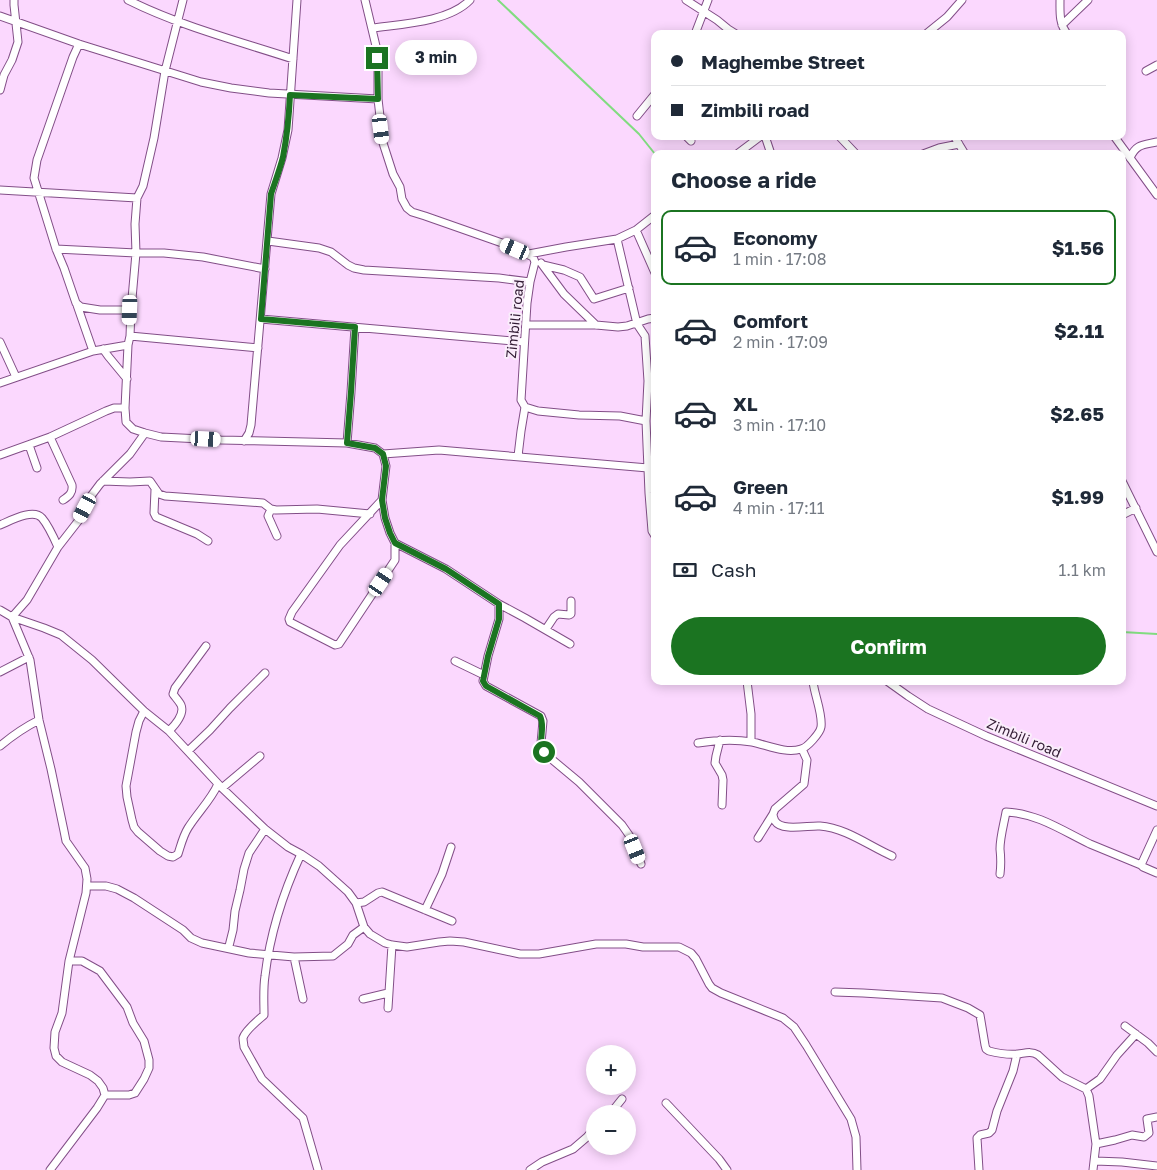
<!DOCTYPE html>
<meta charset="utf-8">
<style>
body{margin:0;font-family:"Golos Text",sans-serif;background:#f2f2f3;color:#1f2937;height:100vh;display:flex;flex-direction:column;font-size:19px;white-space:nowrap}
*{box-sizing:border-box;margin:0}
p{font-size:16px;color:#747a83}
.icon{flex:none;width:28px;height:28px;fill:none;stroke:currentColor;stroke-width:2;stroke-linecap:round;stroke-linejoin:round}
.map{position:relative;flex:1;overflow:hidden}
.sheet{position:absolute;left:651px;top:150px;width:475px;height:535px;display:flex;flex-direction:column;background:#fff;border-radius:10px;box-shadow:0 2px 12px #0003}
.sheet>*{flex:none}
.banner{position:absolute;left:651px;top:30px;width:475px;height:110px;border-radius:10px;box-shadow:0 2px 12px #0003;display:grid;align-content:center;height:110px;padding:0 20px;background:#fff}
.fabs{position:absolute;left:586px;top:1045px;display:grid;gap:10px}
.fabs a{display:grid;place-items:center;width:50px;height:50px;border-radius:50%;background:#fff;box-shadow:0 2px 12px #0003;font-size:25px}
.end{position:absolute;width:22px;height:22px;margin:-11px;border:6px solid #1b7421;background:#fff;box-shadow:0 0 0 2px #fff}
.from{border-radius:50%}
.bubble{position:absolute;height:35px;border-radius:18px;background:#fff;box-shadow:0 2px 12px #0003;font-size:16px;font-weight:700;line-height:35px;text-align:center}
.car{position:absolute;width:15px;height:30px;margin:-15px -8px;border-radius:6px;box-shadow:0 0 4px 1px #0007;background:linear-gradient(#fff 24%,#345 0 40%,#fff 0 76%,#345 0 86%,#fff 0)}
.banner b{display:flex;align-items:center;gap:18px;height:48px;font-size:19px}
.banner b+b{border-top:1px solid #e0e1e3}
.banner i{width:12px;height:12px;background:#1f2937}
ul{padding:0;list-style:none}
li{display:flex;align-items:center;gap:15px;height:75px;margin:0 10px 8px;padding:0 10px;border:2px solid transparent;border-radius:10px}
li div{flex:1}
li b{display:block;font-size:19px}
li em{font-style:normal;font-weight:700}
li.active{border-color:#1b7421}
li>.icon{width:45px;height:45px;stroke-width:1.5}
h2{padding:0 20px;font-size:22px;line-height:60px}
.pay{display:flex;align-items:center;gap:12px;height:55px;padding:0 20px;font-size:19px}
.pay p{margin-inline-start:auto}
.button{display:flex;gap:10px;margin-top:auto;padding:10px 20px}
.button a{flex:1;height:58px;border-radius:30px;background:#1b7421;color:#fff;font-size:20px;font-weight:700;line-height:58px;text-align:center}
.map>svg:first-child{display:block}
</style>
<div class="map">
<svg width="1157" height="1170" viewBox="0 0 1157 1170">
<rect width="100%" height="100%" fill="#fbd8fe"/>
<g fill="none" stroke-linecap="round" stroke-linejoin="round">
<path stroke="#81dc80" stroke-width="2" d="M498,0L639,134L655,154
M1122,632L1157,634"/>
<defs>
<path id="minor" d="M128,0C180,26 238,41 293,59
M183,0L165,71L154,138L143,186L137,198L135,224L136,253L131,310L130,336L128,345L125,408L126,422L133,429L145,433L161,437L221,440L347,443L375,448L383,454L386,466L382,500L385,518L390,533L395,543L446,569L499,604L525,618L570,644
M365,0L376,46L378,69V99L383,143L393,174L400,187L402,199L407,208L412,212L425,216L502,243L533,257L535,262L530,282L527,303L521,400L525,407L538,411L579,415L620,416L646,421L649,493L652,531L655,536
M686,0L717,20L728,29L736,34
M1060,0C1060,13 1059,23 1067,34
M0,16L79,44L201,82L231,88L269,93L378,99
M1062,25L1088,0
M373,28C402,24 449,22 470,0
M695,34L708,0
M926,34L947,17L962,0
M79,44L73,57L37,160L34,178L56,249L64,268L76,303L81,307L100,310H131
M1146,71L1157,65
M0,90L4,75L12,60L18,42L14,5V0
M637,116L655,94
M686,136L691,141
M765,136L771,154
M839,136L856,154
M954,136L965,154
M1114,136L1157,195
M737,154L761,136
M923,154L939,148L959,144
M1130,158C1136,144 1143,145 1157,142
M0,190L137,198
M636,230L655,273
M617,239L637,324L645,336L648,381L646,421
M268,241L319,248L331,252L348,265L354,268L364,270L499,278L530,282
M56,249L136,253H164L203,257L265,269
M529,254L566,247L617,239L636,230L655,215
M541,263L564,294L596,325
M543,265L564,270L580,277L594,299L629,288
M77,305L93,351
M261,319L524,342
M526,325H596L618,327L627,326L648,319L655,318
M130,336L258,348
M0,342L16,377
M103,349L108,356L127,379
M0,383L93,351L128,345
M145,433L130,454L100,484L91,496L79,520L58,547L27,600L12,617L44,628L61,635L92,660L144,711L169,731L222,788L265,829L288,847L301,854L319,866L348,892L356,903L364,927L370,934L385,943L392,945L407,947L439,942L450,941L464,942L520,954H539L596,944H626L643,947H679L691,953L696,959L709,984L712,988L721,993L783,1018L794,1027L806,1045L851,1119L856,1137L857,1170
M50,437L72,485C73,493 69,496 63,500
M244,441L249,433L251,425L271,194L282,158L288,130L297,0
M347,443L351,392L355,327
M29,445L37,468
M383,454L439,450L648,468
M0,455L50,437L106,411L114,408H125
M518,456L521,431L525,407
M103,481L130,482L150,481L159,494L165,496L263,503L271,509L276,510L317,509L370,514
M1122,481L1157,552
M155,490L154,513L156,517L197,534L208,541
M382,500L340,545L292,612L289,619L290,622L335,645L339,644L395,560V543
M271,509L268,516L277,536
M1122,515L1136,508
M0,525C10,521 33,508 42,518C48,525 54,538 58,547
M499,604V619L488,656L483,681L486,686L541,716L543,721L541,743L544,752L549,757L579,782L622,825L629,835L641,864
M0,610L12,617L30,660L39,720L51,769L64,831L66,841L85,868L87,879L86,893L69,961L62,1013L55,1032L54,1048L56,1056L62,1062L90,1075L98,1081L103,1088L105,1095L97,1108L50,1170
M546,629L554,617L558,614L569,615L571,614V601
M455,661L484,675
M0,672L29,657
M747,681L751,714V742
M887,681L908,696L928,709L986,736L1157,806
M144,711L139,721L136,732L126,786L127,797L132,820L134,827L138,832L160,851L168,856L173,857L178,854C181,845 183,836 188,828C198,812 211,800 218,784
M169,731C175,725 185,714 181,705C179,701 175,697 173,694L175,688L206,646
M720,740L716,756L715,763L722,775L723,780L722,805
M698,743C716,740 734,739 752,742C767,745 786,754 801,749C807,748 820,733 821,727C823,714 814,694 813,681
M0,746C12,736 25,727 39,720
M802,749L807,760L804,784L775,809L773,814C773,816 774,819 775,821C782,832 809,825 820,826C846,828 869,846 892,856
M188,751L210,730L230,708L265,673
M222,788L260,756
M1157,830L1141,865L1143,867L1157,873
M758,838L773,814
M301,854C283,893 270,934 265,976C263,989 264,1002 264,1015C258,1020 245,1031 243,1038C243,1041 244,1045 244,1047L262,1079L303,1118L318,1170
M1000,874C1001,866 1001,858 1000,849C1000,837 1004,824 1006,812C1037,813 1063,831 1090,844C1107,851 1124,858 1141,865
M87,886H106L117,889L134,898L183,930L191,938L202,943L249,953L294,957L333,956L348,944L353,935L364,927
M356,903L364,902L378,893L382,892L452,921
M425,910L442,874L451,847
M229,946L233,930L235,911L240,890L244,869L249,853L265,829
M294,957L303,999
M69,961H82L100,971L127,1007L133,1023L144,1041L149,1060V1068L144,1079L135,1093L129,1095H105
M835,992L863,993L942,998L968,1008L980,1015L985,1045L986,1049L989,1051C997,1053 1010,1055 1018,1054C1026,1053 1031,1051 1038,1055L1062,1077L1086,1089L1089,1096L1096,1144L1093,1170
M363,999L388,993
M388,1008L392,945
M1125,1026L1148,1043L1157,1052
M1086,1089L1100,1079L1117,1055L1136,1034
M666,1103L719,1159L727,1170
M610,1114L622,1099
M1096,1144L1115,1140L1132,1135L1144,1137L1149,1133L1147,1119L1157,1117
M1095,1161L1122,1162L1157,1166
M530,1170L542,1162L573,1149L587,1137L595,1127
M979,1170L977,1138L980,1135L989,1133L992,1130L997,1111L1013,1071L1017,1054"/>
</defs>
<use href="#minor" stroke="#824e87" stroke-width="9"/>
<use href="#minor" stroke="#fff" stroke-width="7"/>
</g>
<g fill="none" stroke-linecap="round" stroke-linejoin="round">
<path stroke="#1b7421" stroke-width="6" d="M377,58L378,99L290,95C289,116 287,136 283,157C280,169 275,182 271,194L261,319L355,327L351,392L347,443L375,448L383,454L386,466L382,500L385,518L390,533L395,543L446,569L499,604V619L488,656L483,681L486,686L540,716C546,728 537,740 544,752"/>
</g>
<g text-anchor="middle" stroke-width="4" stroke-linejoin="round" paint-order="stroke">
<g font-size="14" fill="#321c34" stroke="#faeefb">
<text transform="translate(515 319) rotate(-84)" y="5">Zimbili road</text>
<text transform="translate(1024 738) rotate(23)" y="5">Zimbili road</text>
</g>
</g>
</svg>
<div class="fabs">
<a>+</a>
<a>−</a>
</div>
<i class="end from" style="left:544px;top:752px"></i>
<i class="end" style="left:377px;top:58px"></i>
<div class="bubble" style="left:395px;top:40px;width:82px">3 min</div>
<i class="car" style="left:381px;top:129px;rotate:173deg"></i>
<i class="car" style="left:515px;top:249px;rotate:293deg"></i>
<i class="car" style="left:130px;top:310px;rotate:182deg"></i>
<i class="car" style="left:206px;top:439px;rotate:93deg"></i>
<i class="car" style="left:85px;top:508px;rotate:208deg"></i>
<i class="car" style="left:381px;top:582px;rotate:34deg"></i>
<i class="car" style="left:635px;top:849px;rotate:158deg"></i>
<div class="banner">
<b><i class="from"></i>Maghembe Street</b>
<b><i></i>Zimbili road</b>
</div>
<section class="sheet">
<h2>Choose a ride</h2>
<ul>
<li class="active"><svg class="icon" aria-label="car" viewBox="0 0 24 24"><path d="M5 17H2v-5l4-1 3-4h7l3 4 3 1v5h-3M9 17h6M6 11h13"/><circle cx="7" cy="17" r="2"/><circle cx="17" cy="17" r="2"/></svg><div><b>Economy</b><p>1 min · 17:08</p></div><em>$1.56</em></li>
<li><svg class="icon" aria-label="car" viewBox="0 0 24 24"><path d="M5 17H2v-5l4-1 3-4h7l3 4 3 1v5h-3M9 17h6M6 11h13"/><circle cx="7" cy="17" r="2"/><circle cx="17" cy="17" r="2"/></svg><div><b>Comfort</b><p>2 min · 17:09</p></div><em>$2.11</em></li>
<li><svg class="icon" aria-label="car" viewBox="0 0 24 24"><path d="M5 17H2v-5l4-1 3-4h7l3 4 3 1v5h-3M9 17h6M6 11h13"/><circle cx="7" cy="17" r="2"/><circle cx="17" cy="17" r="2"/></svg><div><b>XL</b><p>3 min · 17:10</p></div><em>$2.65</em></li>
<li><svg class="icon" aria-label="car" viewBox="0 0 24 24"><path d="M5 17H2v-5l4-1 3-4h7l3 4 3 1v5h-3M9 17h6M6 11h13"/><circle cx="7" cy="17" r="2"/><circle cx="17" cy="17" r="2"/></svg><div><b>Green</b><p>4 min · 17:11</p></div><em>$1.99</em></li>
</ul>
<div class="pay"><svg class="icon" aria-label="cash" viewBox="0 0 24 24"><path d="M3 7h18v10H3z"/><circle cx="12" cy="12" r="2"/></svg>Cash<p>1.1 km</p></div>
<div class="button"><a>Confirm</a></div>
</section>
</div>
